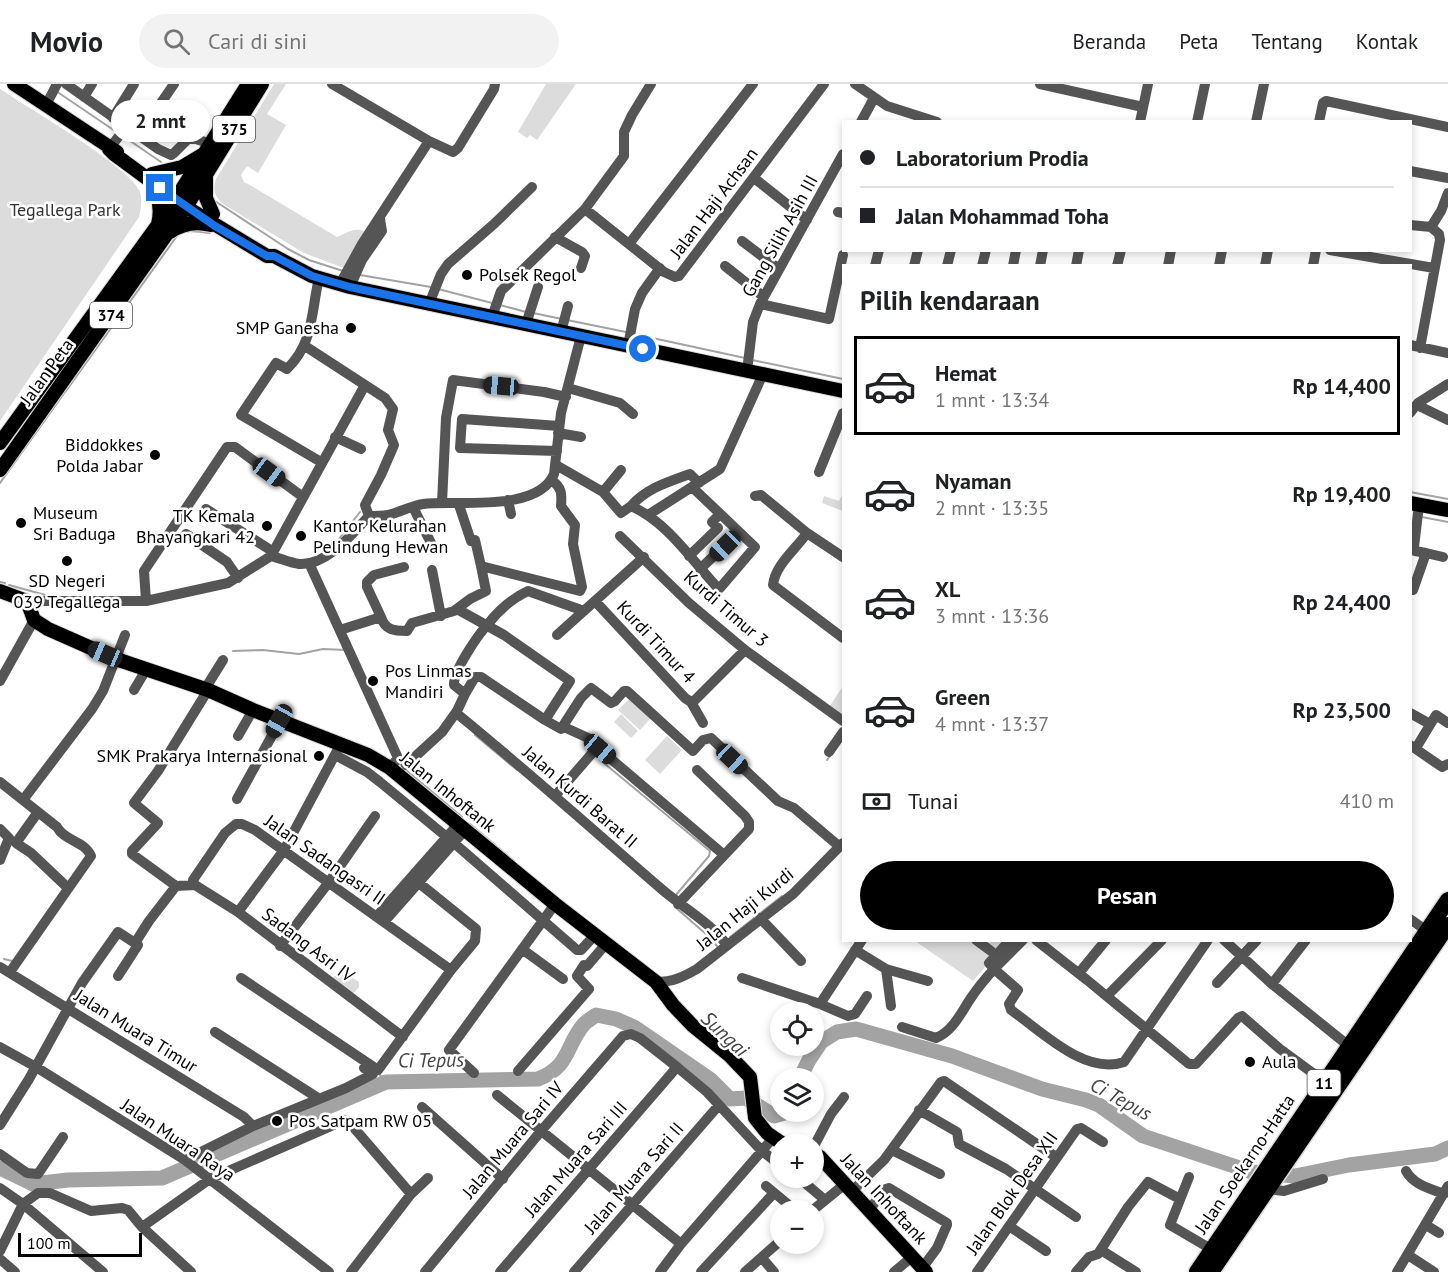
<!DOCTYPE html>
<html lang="id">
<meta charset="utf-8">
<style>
body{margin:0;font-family:"PT Sans",sans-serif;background:#f2f2f2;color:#202124;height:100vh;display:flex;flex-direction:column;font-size:22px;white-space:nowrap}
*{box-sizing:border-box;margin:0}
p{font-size:20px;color:#757577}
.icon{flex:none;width:33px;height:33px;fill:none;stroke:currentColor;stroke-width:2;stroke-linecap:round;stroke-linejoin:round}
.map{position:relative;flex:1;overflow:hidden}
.side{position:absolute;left:842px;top:180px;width:570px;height:678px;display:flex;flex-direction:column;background:#fff;border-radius:0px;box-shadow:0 3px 9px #0003}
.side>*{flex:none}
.top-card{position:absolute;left:842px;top:36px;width:570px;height:132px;border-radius:0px;box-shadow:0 3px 9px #0003;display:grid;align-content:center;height:132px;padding:0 18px;background:#fff}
.fabs{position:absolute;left:770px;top:918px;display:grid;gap:12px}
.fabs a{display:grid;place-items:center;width:54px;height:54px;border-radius:50%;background:#fff;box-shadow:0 3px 9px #0003;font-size:30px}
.scale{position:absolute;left:18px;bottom:15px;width:124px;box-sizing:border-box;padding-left:6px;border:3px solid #000;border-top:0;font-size:16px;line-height:21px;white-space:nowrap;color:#000;-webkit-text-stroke:4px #fff;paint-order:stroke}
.end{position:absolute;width:27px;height:27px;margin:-14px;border:8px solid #1a73e8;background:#fff;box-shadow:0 0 0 3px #fff}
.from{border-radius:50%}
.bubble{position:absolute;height:42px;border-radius:21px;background:#fff;box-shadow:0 3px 9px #0003;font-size:20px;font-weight:700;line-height:42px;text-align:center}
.car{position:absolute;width:18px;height:36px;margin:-18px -9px;border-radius:8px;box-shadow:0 0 4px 2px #0007;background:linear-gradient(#222 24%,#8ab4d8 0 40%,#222 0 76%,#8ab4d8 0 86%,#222 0)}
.top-card b{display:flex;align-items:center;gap:21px;height:57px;font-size:22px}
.top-card b+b{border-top:2px solid #e0e0e0}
.top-card i{width:15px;height:15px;background:#202124}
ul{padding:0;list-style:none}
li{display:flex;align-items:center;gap:18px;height:99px;margin:0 12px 9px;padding:0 6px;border:3px solid transparent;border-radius:0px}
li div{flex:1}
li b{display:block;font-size:22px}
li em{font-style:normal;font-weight:700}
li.current{border-color:#000}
li>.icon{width:54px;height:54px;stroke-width:1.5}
h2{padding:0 18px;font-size:27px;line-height:72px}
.pay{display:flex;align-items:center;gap:15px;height:66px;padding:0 18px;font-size:22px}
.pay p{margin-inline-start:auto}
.action{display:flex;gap:12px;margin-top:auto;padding:12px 18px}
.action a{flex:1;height:69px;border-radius:36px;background:#000;color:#fff;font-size:24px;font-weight:700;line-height:69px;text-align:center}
header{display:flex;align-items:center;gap:36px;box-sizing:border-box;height:84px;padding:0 30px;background:#fff;border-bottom:2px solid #e0e0e0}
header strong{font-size:28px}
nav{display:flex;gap:33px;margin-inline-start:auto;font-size:21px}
.search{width:420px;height:54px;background:#f2f2f2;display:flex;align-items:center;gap:15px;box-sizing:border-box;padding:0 21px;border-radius:33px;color:#757577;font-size:22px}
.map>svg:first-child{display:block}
</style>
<header>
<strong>Movio</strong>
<div class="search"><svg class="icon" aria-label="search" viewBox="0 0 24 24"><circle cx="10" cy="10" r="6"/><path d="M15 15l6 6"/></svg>Cari di sini</div>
<nav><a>Beranda</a><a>Peta</a><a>Tentang</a><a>Kontak</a></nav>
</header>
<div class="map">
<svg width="1448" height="1188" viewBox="0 0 1448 1188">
<rect width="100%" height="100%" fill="#fff"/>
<path fill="#dcdcdc" d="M274,0H286L267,30L286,41L258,89L247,82L241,91L244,98L250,101L337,153C347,149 355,142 366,148L344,184L304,169L223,120C214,112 213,106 216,95Z
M546,0H576L537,56L530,51L527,54L518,48Z
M0,5C27,23 128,82 139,106C143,114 141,124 139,133L0,337Z
M843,409V427L822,419L824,412L839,417Z
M843,602V633L829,623Z
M630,614L651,634L640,646L618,626Z
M621,630L638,647L631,654L614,638Z
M667,652L682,666L660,690L645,676Z
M915,857H1008L973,897Z
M339,885L359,898V903L353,910L333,894Z"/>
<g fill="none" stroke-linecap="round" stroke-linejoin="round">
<path stroke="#a3a3a3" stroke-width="2" d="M56,7L118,49
M123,52L161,78
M215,117L288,165L309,176L343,187
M360,191L431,203
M438,205L492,219
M500,221L526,228
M533,229L562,235
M567,236L626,248
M634,250L745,274
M752,276L843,295
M66,307L177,152C186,144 199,148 210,149
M0,399L65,308
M1410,408L1448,415
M1422,433L1448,438
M335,460L360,428
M0,498L5,499
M9,501L49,512
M233,567L263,566L299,570L323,565L346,566
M475,651L517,686
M599,675L710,767L709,772L675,812
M827,676L831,671
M398,679L462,733
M470,740L514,777
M675,823L707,851L717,862
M730,853L782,812
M4,875L12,877
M379,990L386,998"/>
<path stroke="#a3a3a3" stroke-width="15" d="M800,994L809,976L821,958L837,948L856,945L952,972L1042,1005L1086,1016L1099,1021L1143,1052L1252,1088L1295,1092L1349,1081L1435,1070L1448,1064
M0,1084L33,1100L68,1096L162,1094L386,998L538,995C571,982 565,962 584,940C587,937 592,934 596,931L616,935L634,943L711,996L730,1015L746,1014L774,1032L788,1028"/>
<defs>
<path id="major" d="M14,0L117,68
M109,65L114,70L186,123L267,172H274L312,192L350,203L843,307
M152,90L182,83L202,71
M206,93V114L213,130
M151,98C159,112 162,125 158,140
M170,148C183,139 196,137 211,141
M0,359L170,124L248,0
M0,386L186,123L262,0
M1410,419L1448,426
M0,507L27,517L34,536L48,545L116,575L208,606L253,626L368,671L390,684L555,820L656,898L673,921L692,941L729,971L750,993L755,1034L767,1049L783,1060
M813,1069L820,1073L926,1188"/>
<path id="highway" d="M1197,1188L1448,816
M1211,1188L1448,841"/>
</defs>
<use href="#major" stroke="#dbdbdb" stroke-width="16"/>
<use href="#highway" stroke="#dbdbdb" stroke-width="19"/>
<path stroke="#555" stroke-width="10" d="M66,0L158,65L171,71L174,69L188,55H196L211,60
M332,0L429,57L453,68L458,64L494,5L495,0
M855,0L887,22L937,38
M1040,0L1143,23
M84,13L92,0
M46,21L57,0
M113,34L134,0
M861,38L874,14
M1140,38L1148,0
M1197,38L1205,0
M1256,38L1264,0
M1319,38L1323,19L1326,17L1448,43
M139,51L174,0
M109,65L126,43
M1410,87L1448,94
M754,94L807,136
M585,125L664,188L675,193L679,192L824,0
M838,128L843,129
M1410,141L1431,143L1441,127L1448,109
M555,153L582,168L585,172L581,184
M742,157L779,185
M629,160L753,0
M1330,166L1434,184
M725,182L764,213
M875,182L879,166
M914,182L918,166
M947,182L951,166
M982,182L986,166
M1013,182L1016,166
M1040,182L1043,166
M1076,182L1079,166
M1117,182L1121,166
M1168,182L1171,166
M1219,182L1222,166
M1265,182L1268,166
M1313,182L1316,166
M319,194C311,228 314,259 287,285L276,279L241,331L321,378
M340,200L362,160L429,57
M350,203L362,176L382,147L380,135
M429,220L441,190L448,180L494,140L532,103
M760,220L829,235L843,171
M492,233L501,207L585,125L624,72V48L632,31L651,0
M526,240L538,203
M561,248L568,222
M1410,261L1448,269
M305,262L385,314L393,325L388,346L394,361L381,391L365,421L369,432
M628,262L635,225L642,209L660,184
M1420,264L1440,156L1439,150L1431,143
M747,287L753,238L760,220L843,70
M568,304L620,319L633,330
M1417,321L1448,336
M1410,329L1418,319L1448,300
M558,349L581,353
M335,353L361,365
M557,367L460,364L462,335L559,342
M556,381L603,408L621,429L631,422C667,438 690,474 716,502L720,504L755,463L692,403
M819,388L843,329
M603,408L621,386
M755,412L761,411L807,449L843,473
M508,416L511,430
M442,419L446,334L453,296L544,308L566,313
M459,421L471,457L475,456L481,482L580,507L582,503L573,460L575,441L561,422C562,410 562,403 551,396
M631,422C647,404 668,398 690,390L699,399
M413,423L431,459
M206,425L272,467
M648,431L720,385L763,290
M807,449C796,465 775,481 773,501L843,554
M186,450L227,478L238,494
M620,452L689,519L745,566L843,637
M1426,469L1443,473
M271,472L365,301
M689,472L718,444L712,438L720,430
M309,479L398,674L390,684
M700,485L738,449
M432,486L441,532
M1413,506L1426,469L1415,467L1414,463L1419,421
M27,517H146L228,499L271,472C280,474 290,479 299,480C327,482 352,450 369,432C375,432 381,432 388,431C400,428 411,422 423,420C456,416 538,429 554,390L561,329L581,252
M146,517L144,487L227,363H235L303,413
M595,517L685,614L691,618L695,616L745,566
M457,525L504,551L570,597L545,636
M381,533L367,503V498L374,491L404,483
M340,546L381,533C385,546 394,547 407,547L412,539L454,527L470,515L486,507L481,482
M557,551L644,473
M0,597L34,536
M205,605L223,576
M134,606L147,584
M465,610L475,593H481L545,636L561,645L581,614L591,604L611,619L615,617L624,607H627L693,667L703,656L711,654L778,717L794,724L840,763
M691,618L703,639
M1410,629L1430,640
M460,632C527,687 592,745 658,802C680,822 709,837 727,861
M564,643L599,659
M238,652L253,626
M1410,661L1442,683L1448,680
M1416,664L1436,631L1448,639
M829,668L843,648
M335,671L367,688L380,698L454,759L577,866H581L594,852
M406,681L442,648L457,627L465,610L454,601C453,587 478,551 488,540C498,527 513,514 528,507L584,527
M0,698L57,743C64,757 85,757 91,772L10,888
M555,712L594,667L598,664L723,770
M237,715L280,637
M23,716L92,625L103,607L125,551
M38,728L16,759L31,769L68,804
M0,745L9,754L0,776
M195,801L176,802L132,770V767L158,739L134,719L158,687L208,606
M678,820L749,745V738L745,732L697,686
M238,828L284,766L338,665
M377,832L459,739
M760,834L801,877
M1410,835L1427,847
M384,838L466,745
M976,856L991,867
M1023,856L994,885L1018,906L1009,920L1011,926C1040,946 1085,992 1124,978L1208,856
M1036,856L1087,896L1189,980H1196L1238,934L1242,932L1280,965L1325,998
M1224,856L1272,900L1350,963
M280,862L329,798L375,732
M522,865L563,895
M855,866L886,885L891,922
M0,883L244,1033L253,1042
M886,885L928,897
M1079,889L1106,856
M118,892L138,861L135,859
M241,894L378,986L451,886L475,857L476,845L419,799
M742,894L820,920L848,932L855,930L867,912
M656,898C673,898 683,893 697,885L793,810L843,759
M1217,899L1257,856
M1272,900L1306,856
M1107,912L1162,856
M820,920L862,856
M902,943L936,954C954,947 962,926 973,911C979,902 986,894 994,885L989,879L1010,856
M215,948L318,1014
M403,953L238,828L195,801L193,796L225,749L236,740H242L255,746L451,886
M0,963L36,983L185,1076L329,1188
M518,987L589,905L577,892L584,881L587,882L605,861
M474,989L449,966L555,820
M497,1011L681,1160
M422,1023L503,1095
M919,1026L957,1048L959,1060L1006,1085L1076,1133
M0,1041L29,995L82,899L118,848L135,859L149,837L176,802
M813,1064L831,1030L844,1013
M892,1066L940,1090
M0,1070L27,1089L38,1090L63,1053
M185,1076L253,1042L346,1004L373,990L364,984
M1406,1087C1414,1101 1429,1104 1444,1110
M1189,1093L1170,1141L1211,1165
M799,1094L825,1116
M766,1102L795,1126
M0,1104L23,1120L103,1188
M1266,1105L1284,1107L1323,1095
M852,1107L884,1076L941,998L944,997L1056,1073
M411,1110L428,1094
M813,1126L845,1100
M868,1127L886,1105L889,1104L947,1139V1141L937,1164L923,1183
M1426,1141L1439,1149
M1009,1142L1046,1167
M1101,1166L1136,1188
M0,1167L23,1120L38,1109H50L91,1127L122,1124L128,1126L142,1143
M1408,1171L1434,1188
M762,1174L774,1188
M0,1175L15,1188
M191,1188L142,1143L210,1095L345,1036L348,1037L411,1110L351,1188
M425,1188L541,1047L623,952L631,950L640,954L677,983L707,1008L761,1066L780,1081
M500,1188L677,983
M574,1188L719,1021
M660,1188L681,1160L773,1054
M701,1188L774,1109
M745,1188L780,1157
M894,1188L913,1172
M977,1188L1077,1045L1081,1044L1103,1058
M1076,1188L1089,1173L1098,1170L1128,1123L1148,1098L1180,1115
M1397,1188L1448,1102"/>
<use href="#major" stroke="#000" stroke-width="14"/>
<use href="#highway" stroke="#000" stroke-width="16"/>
</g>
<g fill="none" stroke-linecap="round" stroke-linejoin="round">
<path stroke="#1a73e8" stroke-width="8" d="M160,104L215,142L267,172H274L312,192L350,203L643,265"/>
</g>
<g fill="#000" stroke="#fff" stroke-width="2">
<circle cx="467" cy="191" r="6"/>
<circle cx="351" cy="244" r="6"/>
<circle cx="155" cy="371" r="6"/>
<circle cx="21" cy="439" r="6"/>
<circle cx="267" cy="442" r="6"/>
<circle cx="301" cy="452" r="6"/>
<circle cx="67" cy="477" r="6"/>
<circle cx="373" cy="597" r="6"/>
<circle cx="319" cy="672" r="6"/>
<circle cx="1250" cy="978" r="6"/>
<circle cx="277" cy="1037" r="6"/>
</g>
<g text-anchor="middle" stroke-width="5" stroke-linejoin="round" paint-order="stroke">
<g fill="#fff" stroke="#4c4c4c" stroke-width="1.5">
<rect x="213" y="32" width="42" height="26" rx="4.5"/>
<rect x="90" y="218" width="42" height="26" rx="4.5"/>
<rect x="1307.5" y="986" width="33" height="26" rx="4.5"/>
</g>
<g font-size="16" font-weight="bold" fill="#000">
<text x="234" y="51">375</text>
<text x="111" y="237">374</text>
<text x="1324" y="1005">11</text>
</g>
<g font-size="18" fill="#000" stroke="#fff">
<text transform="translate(714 119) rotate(-53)" y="6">Jalan Haji Achsan</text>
<text transform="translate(780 152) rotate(-61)" y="6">Gang Silih Asih III</text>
<text transform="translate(47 288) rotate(-54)" y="6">Jalan Peta</text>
<text transform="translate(726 525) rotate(41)" y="6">Kurdi Timur 3</text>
<text transform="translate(656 558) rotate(47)" y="6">Kurdi Timur 4</text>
<text transform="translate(448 708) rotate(39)" y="6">Jalan Inhoftank</text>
<text transform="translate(580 713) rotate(41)" y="6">Jalan Kurdi Barat II</text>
<text transform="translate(325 776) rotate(35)" y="6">Jalan Sadangasri II</text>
<text transform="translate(745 825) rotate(-39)" y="6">Jalan Haji Kurdi</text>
<text transform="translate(308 861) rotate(37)" y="6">Sadang Asri IV</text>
<text transform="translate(136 947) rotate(32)" y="6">Jalan Muara Timur</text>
<text transform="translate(178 1056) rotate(34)" y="6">Jalan Muara Raya</text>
<text transform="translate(513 1056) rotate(-50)" y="6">Jalan Muara Sari IV</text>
<text transform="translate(576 1075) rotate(-49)" y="6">Jalan Muara Sari III</text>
<text transform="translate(1245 1080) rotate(-56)" y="6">Jalan Soekarno-Hatta</text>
<text transform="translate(634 1094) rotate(-49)" y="6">Jalan Muara Sari II</text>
<text transform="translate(1012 1109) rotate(-55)" y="6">Jalan Blok Desa XII</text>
<text transform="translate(884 1115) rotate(47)" y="6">Jalan Inhoftank</text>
</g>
<g font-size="18" fill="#333" stroke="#fff">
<text x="65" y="132">Tegallega Park</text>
</g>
<g font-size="18" fill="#000" stroke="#fff" text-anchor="start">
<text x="479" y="197">Polsek Regol</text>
<text x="339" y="250" text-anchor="end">SMP Ganesha</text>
<text x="143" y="367" text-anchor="end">Biddokkes<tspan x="143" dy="21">Polda Jabar</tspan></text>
<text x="33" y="435">Museum<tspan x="33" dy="21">Sri Baduga</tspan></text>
<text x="255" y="438" text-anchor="end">TK Kemala<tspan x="255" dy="21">Bhayangkari 42</tspan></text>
<text x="313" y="448">Kantor Kelurahan<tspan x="313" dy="21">Pelindung Hewan</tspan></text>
<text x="67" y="503" text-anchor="middle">SD Negeri<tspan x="67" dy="21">039 Tegallega</tspan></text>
<text x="385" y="593">Pos Linmas<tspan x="385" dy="21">Mandiri</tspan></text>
<text x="307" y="678" text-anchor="end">SMK Prakarya Internasional</text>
<text x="1262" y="984">Aula</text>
<text x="289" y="1043">Pos Satpam RW 05</text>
</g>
<g font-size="20" font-style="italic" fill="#444" stroke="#fff">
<text transform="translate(725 950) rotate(43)" y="7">Sungai</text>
<text transform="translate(431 976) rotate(-1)" y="7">Ci Tepus</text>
<text transform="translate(1121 1015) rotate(29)" y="7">Ci Tepus</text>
</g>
</g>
</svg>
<div class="fabs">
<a><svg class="icon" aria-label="locate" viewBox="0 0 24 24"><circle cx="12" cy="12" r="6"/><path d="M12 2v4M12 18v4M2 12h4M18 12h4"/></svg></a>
<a><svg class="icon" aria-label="layers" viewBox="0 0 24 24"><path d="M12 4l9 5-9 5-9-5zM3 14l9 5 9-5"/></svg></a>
<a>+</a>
<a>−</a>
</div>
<div class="scale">100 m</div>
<i class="end from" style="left:643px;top:265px"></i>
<i class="end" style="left:160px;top:104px"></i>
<div class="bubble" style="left:111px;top:16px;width:99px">2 mnt</div>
<i class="car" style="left:501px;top:302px;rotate:275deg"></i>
<i class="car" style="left:269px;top:388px;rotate:126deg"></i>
<i class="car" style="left:725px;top:462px;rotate:226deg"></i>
<i class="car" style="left:105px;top:570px;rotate:293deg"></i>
<i class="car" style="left:279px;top:637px;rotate:209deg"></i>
<i class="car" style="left:600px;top:665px;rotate:130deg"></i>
<i class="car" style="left:732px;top:675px;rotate:133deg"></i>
<div class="top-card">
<b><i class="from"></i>Laboratorium Prodia</b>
<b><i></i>Jalan Mohammad Toha</b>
</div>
<section class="side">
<h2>Pilih kendaraan</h2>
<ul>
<li class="current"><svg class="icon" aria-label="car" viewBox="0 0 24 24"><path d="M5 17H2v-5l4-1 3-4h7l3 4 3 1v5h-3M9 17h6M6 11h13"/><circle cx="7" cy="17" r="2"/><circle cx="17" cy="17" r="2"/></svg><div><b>Hemat</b><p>1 mnt · 13:34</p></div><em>Rp 14,400</em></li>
<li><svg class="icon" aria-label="car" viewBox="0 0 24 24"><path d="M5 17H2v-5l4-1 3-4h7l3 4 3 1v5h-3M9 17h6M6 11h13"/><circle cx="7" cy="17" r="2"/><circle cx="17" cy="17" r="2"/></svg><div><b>Nyaman</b><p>2 mnt · 13:35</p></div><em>Rp 19,400</em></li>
<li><svg class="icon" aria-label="car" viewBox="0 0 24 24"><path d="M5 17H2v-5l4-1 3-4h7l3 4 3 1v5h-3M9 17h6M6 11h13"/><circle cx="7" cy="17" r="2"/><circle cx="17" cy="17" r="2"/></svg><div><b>XL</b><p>3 mnt · 13:36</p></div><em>Rp 24,400</em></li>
<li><svg class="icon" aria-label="car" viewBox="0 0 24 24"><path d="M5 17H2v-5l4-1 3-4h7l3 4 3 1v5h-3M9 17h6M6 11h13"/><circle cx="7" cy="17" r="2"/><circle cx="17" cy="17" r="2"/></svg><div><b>Green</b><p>4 mnt · 13:37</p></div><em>Rp 23,500</em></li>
</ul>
<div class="pay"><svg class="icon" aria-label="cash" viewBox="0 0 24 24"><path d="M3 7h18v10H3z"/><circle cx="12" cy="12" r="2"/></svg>Tunai<p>410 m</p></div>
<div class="action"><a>Pesan</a></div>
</section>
</div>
